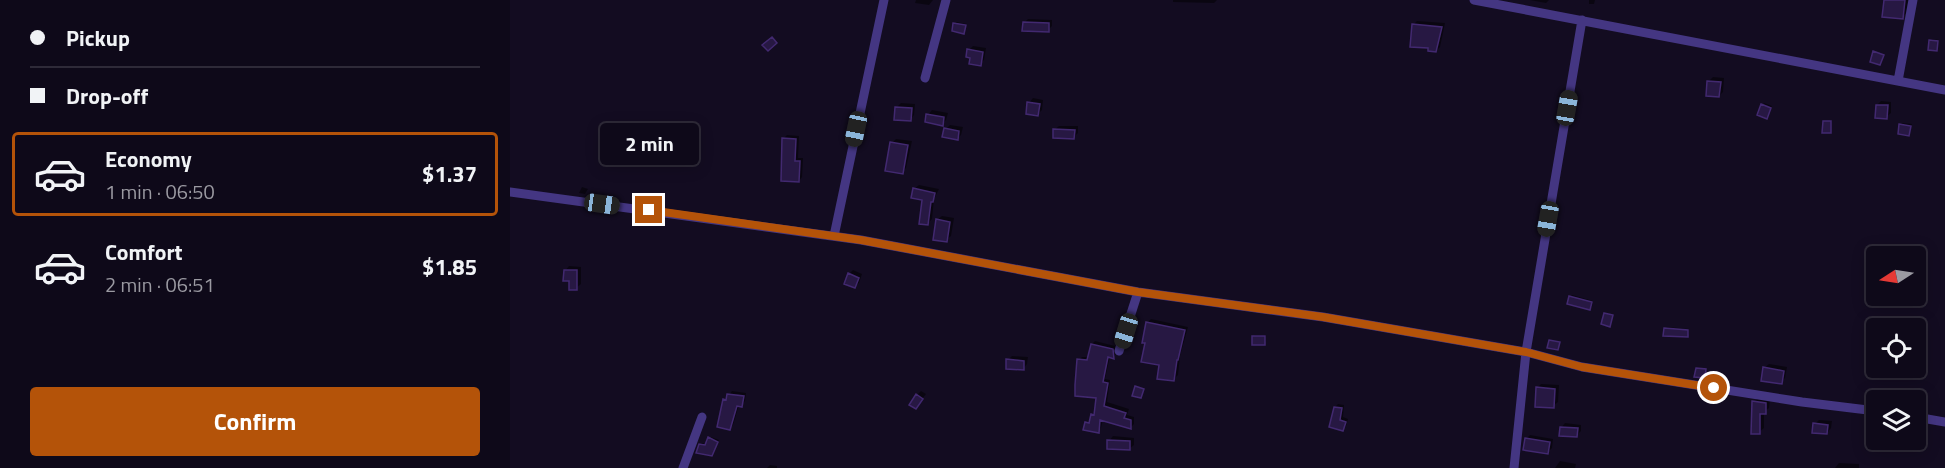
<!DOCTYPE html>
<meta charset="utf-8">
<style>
body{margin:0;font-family:"Titillium Web",sans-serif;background:#1c1726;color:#f1f3f6;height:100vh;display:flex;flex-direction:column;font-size:22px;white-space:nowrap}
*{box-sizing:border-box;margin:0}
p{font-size:20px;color:#9b9aa2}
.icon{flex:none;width:33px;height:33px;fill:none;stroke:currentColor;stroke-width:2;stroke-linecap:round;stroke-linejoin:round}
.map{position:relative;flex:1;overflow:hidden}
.details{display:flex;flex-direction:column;background:#0e0919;width:510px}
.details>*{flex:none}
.banner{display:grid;align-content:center;height:132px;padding:0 30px;background:#0e0919}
.needle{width:39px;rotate:258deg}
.fabs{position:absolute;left:1356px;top:246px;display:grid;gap:12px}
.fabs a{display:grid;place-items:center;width:60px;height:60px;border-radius:6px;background:#0e0919;box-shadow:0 3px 15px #0003,0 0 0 2px #2e2a38;font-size:30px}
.end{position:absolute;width:27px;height:27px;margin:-14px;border:8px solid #b45309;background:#fff;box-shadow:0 0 0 3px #fff}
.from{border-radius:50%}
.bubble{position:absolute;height:42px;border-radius:6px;background:#0e0919;box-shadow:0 3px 15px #0003,0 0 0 2px #2e2a38;font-size:20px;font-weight:700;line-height:42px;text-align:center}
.car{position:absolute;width:18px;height:36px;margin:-18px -9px;border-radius:8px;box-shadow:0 0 4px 2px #0007;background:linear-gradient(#222 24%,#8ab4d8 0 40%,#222 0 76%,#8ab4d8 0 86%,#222 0)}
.banner b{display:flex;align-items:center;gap:21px;height:57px;font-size:22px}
.banner b+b{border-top:2px solid #2e2a38}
.banner i{width:15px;height:15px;background:#f1f3f6}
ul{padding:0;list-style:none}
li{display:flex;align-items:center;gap:18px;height:84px;margin:0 12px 9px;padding:0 18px;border:3px solid transparent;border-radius:6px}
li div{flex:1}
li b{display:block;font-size:22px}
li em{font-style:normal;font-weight:700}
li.active{border-color:#b45309}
li>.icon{width:54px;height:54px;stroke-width:1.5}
.button{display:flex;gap:12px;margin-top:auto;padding:12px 30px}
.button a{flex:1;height:69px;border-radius:6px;background:#b45309;color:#fff;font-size:24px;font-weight:700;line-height:69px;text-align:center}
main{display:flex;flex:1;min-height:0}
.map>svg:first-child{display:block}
</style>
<main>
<section class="details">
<div class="banner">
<b><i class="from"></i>Pickup</b>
<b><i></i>Drop-off</b>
</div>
<ul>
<li class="active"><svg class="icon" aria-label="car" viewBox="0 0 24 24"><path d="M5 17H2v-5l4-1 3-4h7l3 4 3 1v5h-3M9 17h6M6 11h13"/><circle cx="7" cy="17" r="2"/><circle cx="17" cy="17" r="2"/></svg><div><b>Economy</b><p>1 min · 06:50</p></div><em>$1.37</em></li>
<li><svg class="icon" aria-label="car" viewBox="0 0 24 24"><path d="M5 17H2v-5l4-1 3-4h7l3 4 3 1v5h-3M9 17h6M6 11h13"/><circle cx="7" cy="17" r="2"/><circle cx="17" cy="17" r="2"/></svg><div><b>Comfort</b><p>2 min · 06:51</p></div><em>$1.85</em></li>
</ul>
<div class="button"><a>Confirm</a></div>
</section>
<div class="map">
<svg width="1435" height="468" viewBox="0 0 1435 468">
<rect width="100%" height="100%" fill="#130c21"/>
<path fill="#0007" d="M406,0H423L419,5L405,3Z
M663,0H707L704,3L663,2Z
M1020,0H1039L1036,3Z
M1079,0H1085L1084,4H1079Z
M1375,0H1398L1396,13L1392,18Z
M518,19L542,20V26L538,30L514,23Z
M907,21L935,23L930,47L926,51L903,25Z
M446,22L457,24L454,32L445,24Z
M1422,39L1429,40L1427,49L1420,41Z
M463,46L476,48L474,60L470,64L459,50Z
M1203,77L1214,78L1213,92L1209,96L1199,81Z
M523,98L533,100L532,110L528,114L519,103Z
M1371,101L1381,102V113L1376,117L1367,105Z
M391,103L405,104L404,115L400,120L387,107Z
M1254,103L1262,106L1258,115L1249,114Z
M422,110L438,113L436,120L432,124L418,115Z
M1392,123L1402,124L1399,134L1391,124Z
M440,125L453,127L451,135L447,139L436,129Z
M549,126H568V133L564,137L544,130Z
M277,135L289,136L288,158H293L292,177L289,181L273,139Z
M94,136L102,138L97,156L93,138Z
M386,139L402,141L396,168L392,172L382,143Z
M409,185L429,189L424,199L422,219L417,224L414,199L404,189Z
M72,187L78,189L75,194L69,193Z
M432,216L444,218L441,236L436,240L427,220Z
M59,266L71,267V284L66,288L55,271Z
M343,270L352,274L349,283L344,287L339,274Z
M1062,295L1083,301L1082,307L1080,308L1060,297Z
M641,319L678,327L670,356L668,375L664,379L650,364L637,342V323Z
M1157,327L1179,329V334L1177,335L1155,329Z
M745,335H756V341L754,343L743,337Z
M585,341L605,346L606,354L603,357L600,356L595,379L600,380L597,402L619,409L617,415L624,417V424L621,427L593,419L591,428L588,431L576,423L581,420L582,415L586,411L587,397L569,360L572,357H579L582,344Z
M502,356L518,357L517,364L513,369L498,360Z
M1259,364L1277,367L1275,378L1271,382L1254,368Z
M1031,384L1049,385L1048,402L1043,406L1027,388Z
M222,391L236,393L235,401L232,405H229L223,425L219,429L215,400Z
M411,391L416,394L406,407L407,395Z
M1248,398L1260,399L1259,408L1254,412V428L1249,432L1244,402Z
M828,404L834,405L833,417L838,419L836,426L833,430L825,407Z
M1309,420L1322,421L1321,428L1317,433L1305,424Z
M1055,423L1071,425V431L1067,435L1051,428Z
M1020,435L1043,439L1042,448L1038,452L1016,439Z
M603,436L624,438V445L619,449L599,441Z
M201,437L209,440L203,453L190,445L192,443L197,444Z
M1050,461L1066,464L1065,468H1045Z
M1329,463L1349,464V468H1325Z
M260,465L267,466V468H257Z"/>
<path fill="#271843" stroke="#422970" stroke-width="1.5" d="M1374,0H1395L1393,19L1372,17Z
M513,22L539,23V32L512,31Z
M443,23L456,25L454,34L442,31Z
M902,24L932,27L926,52L918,51V48L900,47Z
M262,37L267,43L258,51L252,45Z
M1419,40L1428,41L1427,51L1418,50Z
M457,49L473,52L471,66L459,64L460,58L456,57Z
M1363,51L1374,55L1370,65L1360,62Z
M1197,81L1211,82L1209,97L1196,96Z
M517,102L530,104L528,116L516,114Z
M1251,104L1261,108L1257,119L1247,115Z
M1366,105H1378L1377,119L1365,118Z
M385,107L402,108L401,121L384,120Z
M416,114L434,117L433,126L415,122Z
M1313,121H1321V133H1312Z
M1389,124L1401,126L1399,136L1388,134Z
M434,128L449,131L448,140L432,137Z
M543,129L565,130L564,139L543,138Z
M91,137L102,139L97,158L89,156Z
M272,138L286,139L285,161H290L289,182L271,181Z
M380,142L398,145L393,174L375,171Z
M403,188L425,193L423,202H421L418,225L409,224L412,200L401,198Z
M426,219L440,222L437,242L423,240Z
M54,270H67V290H59V281H53Z
M338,273L349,278L345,288L334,284Z
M1059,296L1082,302L1080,310L1057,304Z
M1094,313L1103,315L1100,327L1091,324Z
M636,322L675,330L668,360H667L664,381L647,379L649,365L631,362L635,343H632Z
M1154,328L1178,330V337L1153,336Z
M742,336H755V345H742Z
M1039,340L1050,342L1048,350L1037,348Z
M581,344L603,349L604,359L598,357L593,382L598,383L594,406L616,413L614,418L621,420V429L590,420L589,433L573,430L575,422L579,423L581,414L584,415L586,398L565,396V385L567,359L577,360Z
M496,359L514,361V370L496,369Z
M1253,367L1274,371L1272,384L1251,381Z
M1186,368L1196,369L1195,378L1184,377Z
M625,386L634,389L631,398L622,396Z
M1026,387L1045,389L1044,408L1025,407Z
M217,394L234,396L232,407L227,406L220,430L207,427L213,399L216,400Z
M406,394L413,399L406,409L399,405Z
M1242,401L1256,403V414H1250V434H1241Z
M824,407L832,408L830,420L836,422L833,431L819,427Z
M1303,423L1318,425L1317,434L1302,433Z
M1050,427L1068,428L1067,437L1049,436Z
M198,437L208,442L202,456L186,453L189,444L195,445Z
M1015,438L1040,442L1038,454L1013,450Z
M597,440L620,441V450L597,449Z"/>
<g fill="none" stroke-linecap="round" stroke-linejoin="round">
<path stroke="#443682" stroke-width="9" d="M964,0L1435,90
M415,78L436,0
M1388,81L1403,0
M0,192L351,240L628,292L813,317L1016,352L1072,367L1292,402L1366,411
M324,236L374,0
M609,351L628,292
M1406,417L1435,422
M173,468L192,417
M1004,468L1016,352L1072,20"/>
</g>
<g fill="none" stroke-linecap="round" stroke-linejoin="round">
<path stroke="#b45309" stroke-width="8" d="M139,210L351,240L628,292L813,317L1016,352L1072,367L1204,388"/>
</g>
</svg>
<div class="fabs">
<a><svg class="needle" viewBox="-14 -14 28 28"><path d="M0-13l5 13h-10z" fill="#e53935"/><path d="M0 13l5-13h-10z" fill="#9b9aa2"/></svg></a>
<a><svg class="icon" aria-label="locate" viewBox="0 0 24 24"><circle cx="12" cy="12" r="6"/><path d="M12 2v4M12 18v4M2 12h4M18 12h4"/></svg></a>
<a><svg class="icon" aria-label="layers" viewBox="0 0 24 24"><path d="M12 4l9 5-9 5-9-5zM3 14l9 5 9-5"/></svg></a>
</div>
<i class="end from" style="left:1204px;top:388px"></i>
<i class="end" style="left:139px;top:210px"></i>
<div class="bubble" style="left:90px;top:123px;width:99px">2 min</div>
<i class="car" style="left:1057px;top:108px;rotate:10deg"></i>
<i class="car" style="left:346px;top:129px;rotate:192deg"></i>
<i class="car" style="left:92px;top:204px;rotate:98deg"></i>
<i class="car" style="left:1038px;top:219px;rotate:190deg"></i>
<i class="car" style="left:616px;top:331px;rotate:197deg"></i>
</div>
</main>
